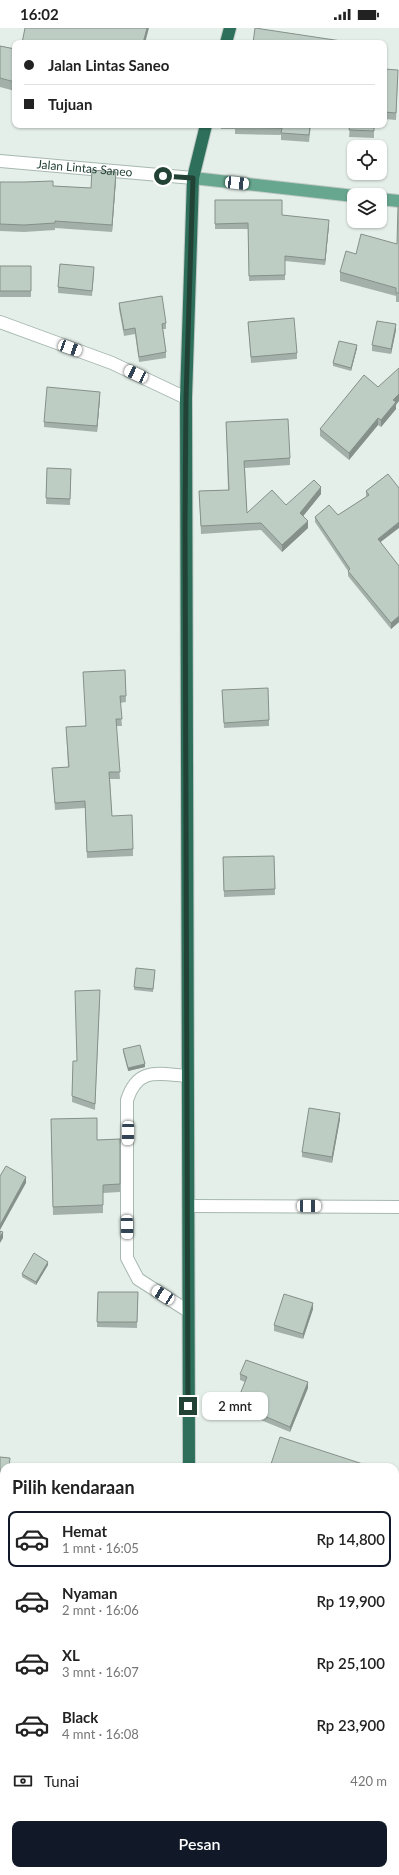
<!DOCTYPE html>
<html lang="id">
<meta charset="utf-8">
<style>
body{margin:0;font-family:Lato,sans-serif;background:#f6f6f6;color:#222;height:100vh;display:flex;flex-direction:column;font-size:15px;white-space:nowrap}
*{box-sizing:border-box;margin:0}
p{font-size:13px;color:#767676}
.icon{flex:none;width:22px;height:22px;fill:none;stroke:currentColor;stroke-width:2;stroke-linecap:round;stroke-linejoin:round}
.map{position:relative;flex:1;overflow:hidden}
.drawer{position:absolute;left:0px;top:1435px;width:399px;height:412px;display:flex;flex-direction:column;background:#fff;border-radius:12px 12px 0 0;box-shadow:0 1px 3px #0004}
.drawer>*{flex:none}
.guide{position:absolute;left:12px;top:12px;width:375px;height:88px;border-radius:8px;box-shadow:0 1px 3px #0004;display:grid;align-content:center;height:88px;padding:0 12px;background:#fff}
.controls{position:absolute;left:347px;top:112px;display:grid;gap:8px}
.controls a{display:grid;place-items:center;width:40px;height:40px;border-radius:8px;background:#fff;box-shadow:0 1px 3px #0004;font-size:20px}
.end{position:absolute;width:18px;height:18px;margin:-9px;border:5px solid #234236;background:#fff;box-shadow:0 0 0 2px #fff}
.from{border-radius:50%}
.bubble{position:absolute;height:28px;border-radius:8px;background:#fff;box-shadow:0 1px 3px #0004;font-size:13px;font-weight:600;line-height:28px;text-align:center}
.car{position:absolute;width:12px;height:24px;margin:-12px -6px;border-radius:5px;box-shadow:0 0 3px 1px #0007;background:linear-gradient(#fff 24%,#345 0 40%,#fff 0 76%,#345 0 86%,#fff 0)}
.guide b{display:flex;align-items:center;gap:14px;height:38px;font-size:15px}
.guide b+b{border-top:1px solid #e0e0e0}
.guide i{width:10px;height:10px;background:#222}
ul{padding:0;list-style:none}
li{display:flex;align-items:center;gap:12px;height:56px;margin:0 8px 6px;padding:0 4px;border:2px solid transparent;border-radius:8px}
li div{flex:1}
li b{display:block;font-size:15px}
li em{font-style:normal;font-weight:600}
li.current{border-color:#111827}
li>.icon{width:36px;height:36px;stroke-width:1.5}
h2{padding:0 12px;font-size:18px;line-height:48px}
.pay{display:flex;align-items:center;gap:10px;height:44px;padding:0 12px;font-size:15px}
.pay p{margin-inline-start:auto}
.primary-button{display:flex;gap:8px;margin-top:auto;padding:8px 12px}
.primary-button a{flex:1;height:46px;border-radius:8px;background:#111827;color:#fff;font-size:16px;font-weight:600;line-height:46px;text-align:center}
.status{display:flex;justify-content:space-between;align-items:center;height:28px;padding:0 20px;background:#fff;direction:ltr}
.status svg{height:11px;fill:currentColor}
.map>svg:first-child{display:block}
</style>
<div class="status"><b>16:02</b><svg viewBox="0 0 49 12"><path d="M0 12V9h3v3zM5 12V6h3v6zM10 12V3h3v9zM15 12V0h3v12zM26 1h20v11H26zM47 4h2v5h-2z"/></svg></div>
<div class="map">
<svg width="399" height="1847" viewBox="0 0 399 1847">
<rect width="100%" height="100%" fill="#e5efe9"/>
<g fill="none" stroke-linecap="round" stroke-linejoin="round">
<defs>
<g id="minor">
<path id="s1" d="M0,133L193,150"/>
<path d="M0,294L112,335L186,370"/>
<path d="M188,1048C159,1046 138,1038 127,1072V1230L138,1251L188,1283"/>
<path d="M189,1178L399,1179"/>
</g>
<path id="major" d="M193,150L354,168
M380,171L399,173"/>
<path id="highway" d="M226,15L230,0
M189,1439L186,370L193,150L206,97
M192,1843V1847"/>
</defs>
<use href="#minor" stroke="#a7b8b0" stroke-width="14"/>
<use href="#major" stroke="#c1cac7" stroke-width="14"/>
<use href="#highway" stroke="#c1cac7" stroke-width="14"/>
<use href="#minor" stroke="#fff" stroke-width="12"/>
<use href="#major" stroke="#67a68f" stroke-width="12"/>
<use href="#highway" stroke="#2d6f5a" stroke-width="12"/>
</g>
<path fill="#a3b0a9" d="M0,18L15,21V63L0,59Z
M384,41L398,49L396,92L384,91Z
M221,97H311L309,114L281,112V107L235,106V101H221Z
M350,97H374V110L349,109Z
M116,151L112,204L55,200V202L24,204L0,203V154L53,158L91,160Z
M215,172L329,197L325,237L285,233V252L249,253L248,201H215Z
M399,178V274H396V268L340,253V244L356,226L397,216Z
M0,238H31V269H0Z
M94,245L92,268L58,265V259Z
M119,275L166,295V301H163L166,324V330L139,334L135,306L124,308L119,281Z
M248,294L297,325V331L251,335Z
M396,302L391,326L372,323V317Z
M357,320L351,343L333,338V335Z
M100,370L97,404L44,399V394Z
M396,377V381L381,399L378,397L349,432L320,408V401Z
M226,394L290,430V437L245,440L247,485L286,477L321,466L303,488L308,500L282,524L261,502L201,506L199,463L228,462Z
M47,440L71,447L70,477L46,476Z
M388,446L380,514L399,538V594L391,601L348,548V543L315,494V489L338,487L366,469V463Z
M125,642L126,674L120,675L122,698H116L120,751H110L112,788L133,821V828L87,830L85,780L55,782L52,740L68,739L66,699L85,698Z
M222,662L269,692V698L224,700Z
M274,828L275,867L224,869L223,829Z
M155,945L153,964L134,962V959Z
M100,968L95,1082L72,1074L73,1033H77Z
M123,1021L145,1039L128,1043L123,1024Z
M51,1091L97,1112L120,1111V1164L103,1165V1185L53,1187Z
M340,1091L332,1135L302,1129V1124Z
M48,1237L36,1257L22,1249V1246Z
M98,1264H138L137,1300L97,1299Z
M313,1281L303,1311L274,1303V1297Z
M240,1346L308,1360L290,1404L236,1382V1376L245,1354L240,1352Z
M0,1429L10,1436L4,1439V1467H0Z"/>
<path fill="#849089" d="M147,0H149L145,15H143Z
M116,144V151L112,204V197Z
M329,192V197L325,237V232Z
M396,296V302L391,326V321Z
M357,317V320L351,343V340Z
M100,364V370L97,404V398Z
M399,366V373L396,377V381L381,399V392L393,372Z
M378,390V397L349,432V425Z
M321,459V466L300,492V485Z
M308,493V500L282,524V517Z
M399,494V500L378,516V511Z
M399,588V594L391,601V595Z
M145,1036V1039L128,1043V1040Z
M340,1085V1091L332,1135V1129Z
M26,1149V1155L0,1202V1197Z
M3,1204V1210L0,1215V1209Z
M48,1234V1237L36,1257V1254Z
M313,1275V1281L303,1311V1306Z
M308,1354V1360L290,1404V1399Z
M307,1843H309L308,1847H305Z"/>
<path fill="#bdcdc4" stroke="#849089" d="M25,0H147L143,15H22Z
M255,0L348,14L347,15H253Z
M0,18L15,21V54L0,50Z
M384,41L398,42L396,85L384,84Z
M235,97H310L309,107L281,105L282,100L235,99Z
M350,97H374V103L349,102Z
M92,142L116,144L112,197L55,193V195L24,197L0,196V154H24L53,153V158L91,160Z
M215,172H282V187L329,192L325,232L285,228V247L249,248L248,195L215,196Z
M398,178H399V265H396V260L340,244L346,223L356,226L361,206L397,216Z
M60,236L94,239L92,263L58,259Z
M0,238H31V263H0Z
M162,268L166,295L162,296L166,324L139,329L135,300L124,302L119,275Z
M294,290L297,325L251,329L248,294Z
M377,293L396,296L391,321L372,317Z
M339,313L357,317L351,340L333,335Z
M399,340V366L393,372L396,374L381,392L378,390L349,425L320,401L364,347L378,359Z
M47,359L100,364L97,398L44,394Z
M288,391L290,430L244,433L247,485L272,462L286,477L314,452L321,459L300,485L308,493L282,517L261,495L201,498L199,463L229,462L226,394Z
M47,440L71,441L70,471L46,470Z
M388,446L399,460V494L378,511L399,538V588L391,595L348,543L350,541L315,489L329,477L338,487L369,467L366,463Z
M125,642L126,668H120L122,691H116L120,744H109L112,788L132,787L133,821L87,824L85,773L55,775L52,740L69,739L66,699L86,698L83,644Z
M268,660L269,692L224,695L222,662Z
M274,828L275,861L224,863L223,829Z
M136,940L155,942L153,961L134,959Z
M100,962L95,1076L72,1068L73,1033H77L75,963Z
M140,1017L145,1036L128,1040L123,1021Z
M309,1080L340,1085L332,1129L302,1124Z
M97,1090V1112L120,1111V1156L103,1157V1177L53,1179L51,1091Z
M6,1138L26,1149L0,1197V1148Z
M0,1203L3,1204L0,1209Z
M34,1225L48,1234L36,1254L22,1246Z
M98,1264H138L137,1294H97Z
M284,1266L313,1275L303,1306L274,1297Z
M246,1332L308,1354L290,1399L236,1376L247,1349L240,1346Z
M280,1409L372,1439H270Z
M0,1429L10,1430L9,1439H4V1462L0,1461Z
M241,1843H245L257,1847H239Z
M279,1843H307L305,1847H278Z"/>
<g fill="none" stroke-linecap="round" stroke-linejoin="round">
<path stroke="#234236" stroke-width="5" d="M163,148L193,150L186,370L185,498L188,1378"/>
</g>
<g text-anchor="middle" stroke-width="4" stroke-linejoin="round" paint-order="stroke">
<g font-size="12" fill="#234236" stroke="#f6fbf8">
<text dy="4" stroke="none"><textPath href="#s1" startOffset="85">Jalan Lintas Saneo</textPath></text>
</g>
</g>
</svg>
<div class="controls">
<a><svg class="icon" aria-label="locate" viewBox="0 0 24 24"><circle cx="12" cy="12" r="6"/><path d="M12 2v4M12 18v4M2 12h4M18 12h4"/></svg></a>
<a><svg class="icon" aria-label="layers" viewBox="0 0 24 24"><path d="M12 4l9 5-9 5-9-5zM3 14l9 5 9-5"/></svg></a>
</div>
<i class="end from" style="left:163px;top:148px"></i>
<i class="end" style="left:188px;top:1378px"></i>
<div class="bubble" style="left:202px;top:1364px;width:66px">2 mnt</div>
<i class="car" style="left:237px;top:155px;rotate:96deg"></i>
<i class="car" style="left:70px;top:320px;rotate:110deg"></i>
<i class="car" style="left:136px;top:346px;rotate:295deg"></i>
<i class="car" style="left:128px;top:1105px;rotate:181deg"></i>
<i class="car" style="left:309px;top:1178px;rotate:90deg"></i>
<i class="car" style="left:127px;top:1199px;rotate:179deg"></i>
<i class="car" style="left:163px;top:1267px;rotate:303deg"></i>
<div class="guide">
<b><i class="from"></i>Jalan Lintas Saneo</b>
<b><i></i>Tujuan</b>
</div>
<section class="drawer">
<h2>Pilih kendaraan</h2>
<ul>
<li class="current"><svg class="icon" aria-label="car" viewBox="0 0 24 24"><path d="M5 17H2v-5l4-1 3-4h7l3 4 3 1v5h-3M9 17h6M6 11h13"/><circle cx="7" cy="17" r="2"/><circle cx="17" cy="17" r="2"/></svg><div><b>Hemat</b><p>1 mnt · 16:05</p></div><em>Rp 14,800</em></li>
<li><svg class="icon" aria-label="car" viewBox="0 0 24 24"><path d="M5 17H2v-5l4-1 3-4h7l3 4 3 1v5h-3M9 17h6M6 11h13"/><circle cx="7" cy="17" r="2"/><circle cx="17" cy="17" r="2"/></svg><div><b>Nyaman</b><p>2 mnt · 16:06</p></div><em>Rp 19,900</em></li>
<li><svg class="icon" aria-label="car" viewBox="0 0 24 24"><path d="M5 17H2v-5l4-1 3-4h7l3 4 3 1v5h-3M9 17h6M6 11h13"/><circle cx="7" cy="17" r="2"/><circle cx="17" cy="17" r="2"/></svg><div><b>XL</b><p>3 mnt · 16:07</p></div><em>Rp 25,100</em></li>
<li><svg class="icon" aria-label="car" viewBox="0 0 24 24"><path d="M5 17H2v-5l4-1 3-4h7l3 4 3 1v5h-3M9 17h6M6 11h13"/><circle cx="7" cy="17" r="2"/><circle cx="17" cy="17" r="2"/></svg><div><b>Black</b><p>4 mnt · 16:08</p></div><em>Rp 23,900</em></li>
</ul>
<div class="pay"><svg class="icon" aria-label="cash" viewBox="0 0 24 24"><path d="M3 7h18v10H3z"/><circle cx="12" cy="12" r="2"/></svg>Tunai<p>420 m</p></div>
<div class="primary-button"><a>Pesan</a></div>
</section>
</div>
